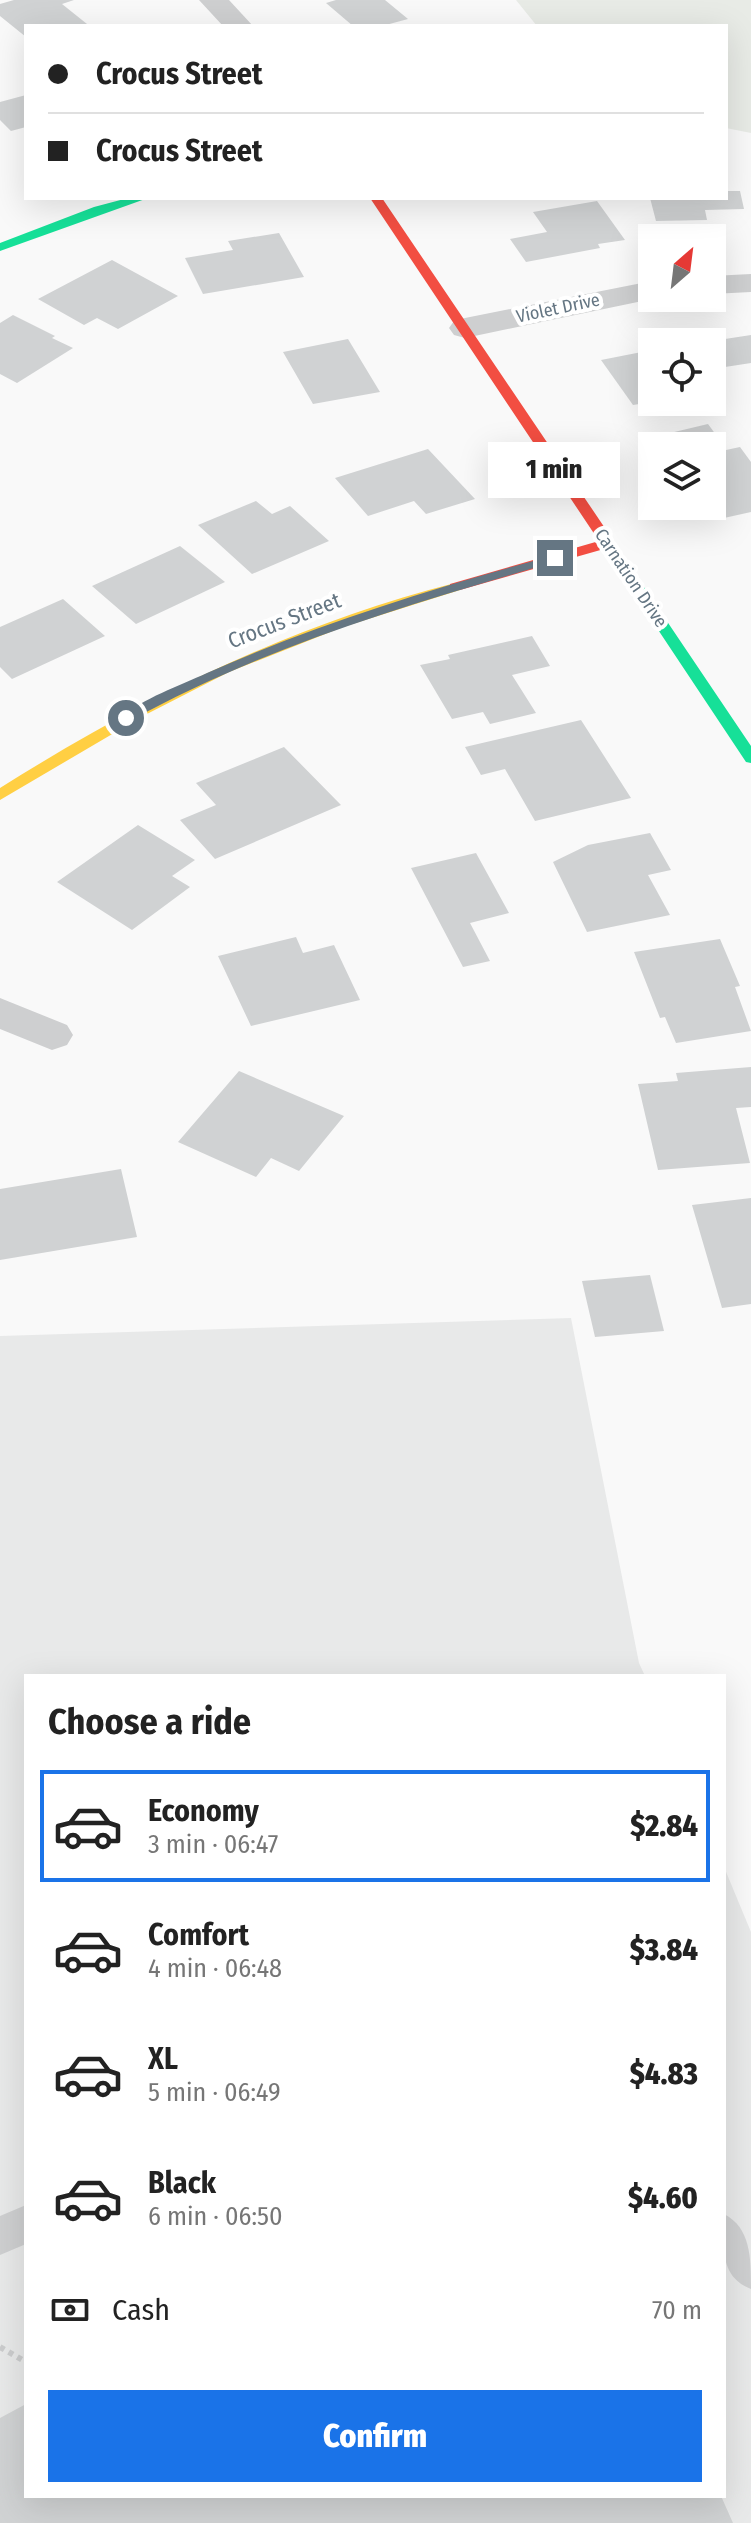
<!DOCTYPE html>
<meta charset="utf-8">
<style>
body{margin:0;font-family:"Fira Sans Condensed",sans-serif;background:#f2f2f2;color:#222;height:100vh;display:flex;flex-direction:column;font-size:30px;white-space:nowrap}
*{box-sizing:border-box;margin:0}
p{font-size:26px;color:#767676}
.icon{flex:none;width:44px;height:44px;fill:none;stroke:currentColor;stroke-width:2;stroke-linecap:round;stroke-linejoin:round}
.map{position:relative;flex:1;overflow:hidden}
.side{position:absolute;left:24px;top:1674px;width:702px;height:824px;display:flex;flex-direction:column;background:#fff;border-radius:0px;box-shadow:0 8px 32px #0002}
.side>*{flex:none}
.hud{position:absolute;left:24px;top:24px;width:704px;height:176px;border-radius:0px;box-shadow:0 8px 32px #0002;display:grid;align-content:center;height:176px;padding:0 24px;background:#fff}
.needle{width:52px;rotate:28deg}
.controls{position:absolute;left:638px;top:224px;display:grid;gap:16px}
.controls a{display:grid;place-items:center;width:88px;height:88px;border-radius:0px;background:#fff;box-shadow:0 8px 32px #0002;font-size:40px}
.end{position:absolute;width:36px;height:36px;margin:-18px;border:10px solid #657683;background:#fff;box-shadow:0 0 0 4px #fff}
.from{border-radius:50%}
.bubble{position:absolute;height:56px;border-radius:0px;background:#fff;box-shadow:0 8px 32px #0002;font-size:26px;font-weight:800;line-height:56px;text-align:center}
.hud b{display:flex;align-items:center;gap:28px;height:76px;font-size:30px}
.hud b+b{border-top:2px solid #e0e0e0}
.hud i{width:20px;height:20px;background:#222}
ul{padding:0;list-style:none}
li{display:flex;align-items:center;gap:24px;height:112px;margin:0 16px 12px;padding:0 8px;border:4px solid transparent;border-radius:0px}
li div{flex:1}
li b{display:block;font-size:30px}
li em{font-style:normal;font-weight:800}
li.current{border-color:#1a73e8}
li>.icon{width:72px;height:72px;stroke-width:1.5}
h2{padding:0 24px;font-size:36px;line-height:96px}
.pay{display:flex;align-items:center;gap:20px;height:88px;padding:0 24px;font-size:30px}
.pay p{margin-inline-start:auto}
.action{display:flex;gap:16px;margin-top:auto;padding:16px 24px}
.action a{flex:1;height:92px;border-radius:0px;background:#1a73e8;color:#fff;font-size:32px;font-weight:800;line-height:92px;text-align:center}
.map>svg:first-child{display:block}
</style>
<div class="map">
<svg width="751" height="2523" viewBox="0 0 751 2523">
<rect width="100%" height="100%" fill="#f9f9f9"/>
<path fill="#e8e9e9" d="M571,1318L639,1663L645,1676H26V2496H724V1867L751,1932V2523H0V1336Z"/>
<path fill="#e8ebe6" d="M516,0H751V133L726,128V26H537Z"/>
<path fill="#d0d2d3" d="M14,0H74L62,4L87,24L26,26V37L0,16V4Z
M336,0H385L408,19L382,26H353L326,3Z
M26,95V127L11,131L0,120V102Z
M726,191H740L744,209L705,210L707,220L656,221L650,198H726Z
M597,201L625,240L598,244L600,248L526,262L510,239L547,232L533,212Z
M279,233L304,277L203,294L185,258L233,250L228,241Z
M112,260L178,296L118,329L97,318L84,325L38,299Z
M13,315L55,336L52,338L73,348L17,383L0,374V323Z
M751,335V363L712,369V341Z
M348,339L380,392L313,404L283,352Z
M652,350V402L633,405L601,360Z
M708,424L719,439L679,446L670,433Z
M740,447L751,462V512L715,520L705,506H712V453Z
M428,449L475,499L426,514L414,501L368,516L335,478Z
M256,501L272,514L290,506L329,541L252,574L198,525Z
M180,546L225,582L136,624L92,586Z
M63,599L105,636L12,679L0,667V627Z
M532,636L550,666L512,675L536,713L490,724L483,712L452,719L420,665L450,659L448,655Z
M581,720L631,798L535,821L505,769L481,775L465,747Z
M284,747L341,805L215,859L180,820L216,805L196,783Z
M138,825L195,860L172,876L190,887L132,930L57,882Z
M650,833L671,870L648,875L670,915L587,932L553,862L588,845Z
M476,853L509,913L470,923L490,961L463,967L411,868Z
M296,937L303,953L334,945L360,1000L251,1026L218,956Z
M720,939L740,986L735,987L751,1031L676,1043L665,1017L660,1018L634,952Z
M751,1067V1107L736,1108L750,1163L658,1170L638,1084L678,1081L676,1073Z
M239,1071L344,1116L299,1171L271,1158L256,1177L178,1142Z
M121,1169L137,1237L0,1260V1189Z
M751,1198V1304L722,1308L692,1205Z
M650,1275L664,1331L595,1337L582,1281Z
M26,2404V2496H721L733,2523H0V2418Z"/>
<g fill="none" stroke-linecap="round" stroke-linejoin="round">
<path stroke="#cbcccd" stroke-width="6" stroke-dasharray="5 5" stroke-linecap="butt" d="M0,2347L26,2362"/>
<path fill="#cecfd0" fill-rule="evenodd" d="M26,2205V2244L0,2255V2216Z
M724,2214C751,2228 751,2258 751,2289C718,2276 724,2245 724,2214Z"/>
<path fill="#cecfd0" fill-rule="evenodd" d="M199,0H229L253,26H223Z
M751,274V292L712,294V276Z
M652,281V298H658L652,299L465,338L454,335L449,328L454,321L465,318Z
M0,998L67,1025L73,1035L67,1045L52,1050L0,1029Z"/>
<path fill="#16e098" fill-rule="evenodd" d="M128,198H148L0,251V243L94,207Z
M620,558L625,559L751,746V763L746,762L613,562Z"/>
<path fill="#ffcf43" fill-rule="evenodd" d="M455,583L462,587L460,590L343,627L229,672L143,716L0,800V788C145,697 289,626 455,583Z"/>
<path fill="#f24e42" fill-rule="evenodd" d="M370,198H382L615,543L627,562L625,565H615L604,549L460,590H450V584L599,541Z"/>
</g>
<path fill="#657683" d="M555,555L558,556V561C411,604 265,646 130,721L121,718C143,698 179,686 207,673C319,623 437,587 555,555Z"/>
<g text-anchor="middle" stroke-width="8" stroke-linejoin="round" paint-order="stroke">
<g font-size="18" fill="#657683" stroke="#fff">
<text transform="translate(558 308) rotate(-12)" y="6">Violet Drive</text>
<text transform="translate(631 578) rotate(56)" y="6">Carnation Drive</text>
</g>
<g font-size="22" fill="#657683" stroke="#fff">
<text transform="translate(284 620) rotate(-21)" y="8">Crocus Street</text>
</g>
</g>
</svg>
<div class="controls">
<a><svg class="needle" viewBox="-14 -14 28 28"><path d="M0-13l5 13h-10z" fill="#e53935"/><path d="M0 13l5-13h-10z" fill="#767676"/></svg></a>
<a><svg class="icon" aria-label="locate" viewBox="0 0 24 24"><circle cx="12" cy="12" r="6"/><path d="M12 2v4M12 18v4M2 12h4M18 12h4"/></svg></a>
<a><svg class="icon" aria-label="layers" viewBox="0 0 24 24"><path d="M12 4l9 5-9 5-9-5zM3 14l9 5 9-5"/></svg></a>
</div>
<i class="end from" style="left:126px;top:718px"></i>
<i class="end" style="left:555px;top:558px"></i>
<div class="bubble" style="left:488px;top:442px;width:132px">1 min</div>
<div class="hud">
<b><i class="from"></i>Crocus Street</b>
<b><i></i>Crocus Street</b>
</div>
<section class="side">
<h2>Choose a ride</h2>
<ul>
<li class="current"><svg class="icon" aria-label="car" viewBox="0 0 24 24"><path d="M5 17H2v-5l4-1 3-4h7l3 4 3 1v5h-3M9 17h6M6 11h13"/><circle cx="7" cy="17" r="2"/><circle cx="17" cy="17" r="2"/></svg><div><b>Economy</b><p>3 min · 06:47</p></div><em>$2.84</em></li>
<li><svg class="icon" aria-label="car" viewBox="0 0 24 24"><path d="M5 17H2v-5l4-1 3-4h7l3 4 3 1v5h-3M9 17h6M6 11h13"/><circle cx="7" cy="17" r="2"/><circle cx="17" cy="17" r="2"/></svg><div><b>Comfort</b><p>4 min · 06:48</p></div><em>$3.84</em></li>
<li><svg class="icon" aria-label="car" viewBox="0 0 24 24"><path d="M5 17H2v-5l4-1 3-4h7l3 4 3 1v5h-3M9 17h6M6 11h13"/><circle cx="7" cy="17" r="2"/><circle cx="17" cy="17" r="2"/></svg><div><b>XL</b><p>5 min · 06:49</p></div><em>$4.83</em></li>
<li><svg class="icon" aria-label="car" viewBox="0 0 24 24"><path d="M5 17H2v-5l4-1 3-4h7l3 4 3 1v5h-3M9 17h6M6 11h13"/><circle cx="7" cy="17" r="2"/><circle cx="17" cy="17" r="2"/></svg><div><b>Black</b><p>6 min · 06:50</p></div><em>$4.60</em></li>
</ul>
<div class="pay"><svg class="icon" aria-label="cash" viewBox="0 0 24 24"><path d="M3 7h18v10H3z"/><circle cx="12" cy="12" r="2"/></svg>Cash<p>70 m</p></div>
<div class="action"><a>Confirm</a></div>
</section>
</div>
